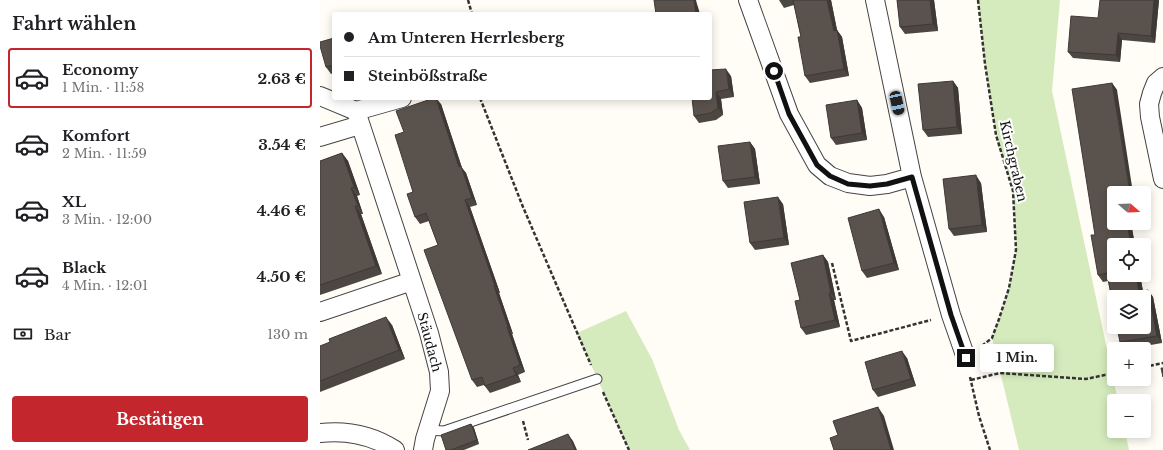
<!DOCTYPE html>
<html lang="de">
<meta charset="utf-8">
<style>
body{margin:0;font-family:"Libre Baskerville",serif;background:#f2f2f2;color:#202124;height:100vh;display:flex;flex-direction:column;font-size:15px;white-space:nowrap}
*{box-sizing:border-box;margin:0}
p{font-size:13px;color:#757577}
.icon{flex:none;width:22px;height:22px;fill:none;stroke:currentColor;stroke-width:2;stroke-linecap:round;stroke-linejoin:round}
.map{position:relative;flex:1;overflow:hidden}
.panel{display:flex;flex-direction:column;background:#fff;width:320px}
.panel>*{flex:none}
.guide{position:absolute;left:12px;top:12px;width:380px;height:88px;border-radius:4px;box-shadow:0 2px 10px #0003;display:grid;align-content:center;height:88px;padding:0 12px;background:#fff}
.needle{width:26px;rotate:109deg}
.fabs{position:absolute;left:787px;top:186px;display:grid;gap:8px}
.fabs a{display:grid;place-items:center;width:44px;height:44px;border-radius:4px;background:#fff;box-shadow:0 2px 10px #0003;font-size:20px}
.end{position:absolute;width:18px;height:18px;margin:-9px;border:5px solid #111;background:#fff;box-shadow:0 0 0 2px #fff}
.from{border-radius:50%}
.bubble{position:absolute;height:28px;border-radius:4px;background:#fff;box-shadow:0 2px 10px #0003;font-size:13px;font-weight:700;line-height:28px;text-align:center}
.car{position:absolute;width:12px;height:24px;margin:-12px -6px;border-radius:5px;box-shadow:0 0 3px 1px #0007;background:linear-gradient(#222 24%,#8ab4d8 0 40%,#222 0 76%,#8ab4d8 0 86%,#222 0)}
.guide b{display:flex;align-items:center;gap:14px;height:38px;font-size:15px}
.guide b+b{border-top:1px solid #e0e0e0}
.guide i{width:10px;height:10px;background:#202124}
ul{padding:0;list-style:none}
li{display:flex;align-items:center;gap:12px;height:60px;margin:0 8px 6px;padding:0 4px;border:2px solid transparent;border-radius:4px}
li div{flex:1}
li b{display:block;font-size:15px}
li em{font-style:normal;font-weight:700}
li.current{border-color:#c4262e}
li>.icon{width:36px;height:36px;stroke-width:1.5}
h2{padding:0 12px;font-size:18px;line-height:48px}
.pay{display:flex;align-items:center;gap:10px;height:44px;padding:0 12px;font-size:15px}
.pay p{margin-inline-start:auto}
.action{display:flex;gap:8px;margin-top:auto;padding:8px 12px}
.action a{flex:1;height:46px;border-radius:4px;background:#c4262e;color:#fff;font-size:16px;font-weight:700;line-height:46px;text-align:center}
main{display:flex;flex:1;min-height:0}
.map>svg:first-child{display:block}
</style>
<main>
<section class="panel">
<h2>Fahrt wählen</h2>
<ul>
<li class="current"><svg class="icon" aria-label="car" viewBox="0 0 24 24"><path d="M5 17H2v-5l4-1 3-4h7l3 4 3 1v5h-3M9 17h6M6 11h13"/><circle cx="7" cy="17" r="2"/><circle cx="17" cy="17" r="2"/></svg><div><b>Economy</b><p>1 Min. · 11:58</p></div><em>2.63 €</em></li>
<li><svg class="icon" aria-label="car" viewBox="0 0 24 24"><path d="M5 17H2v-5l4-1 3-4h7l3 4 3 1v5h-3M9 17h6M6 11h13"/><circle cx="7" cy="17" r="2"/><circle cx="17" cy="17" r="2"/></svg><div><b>Komfort</b><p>2 Min. · 11:59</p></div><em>3.54 €</em></li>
<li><svg class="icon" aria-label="car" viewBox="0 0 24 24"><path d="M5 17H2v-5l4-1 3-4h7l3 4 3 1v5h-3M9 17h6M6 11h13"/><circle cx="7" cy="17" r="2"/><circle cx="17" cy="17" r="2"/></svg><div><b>XL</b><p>3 Min. · 12:00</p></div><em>4.46 €</em></li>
<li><svg class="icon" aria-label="car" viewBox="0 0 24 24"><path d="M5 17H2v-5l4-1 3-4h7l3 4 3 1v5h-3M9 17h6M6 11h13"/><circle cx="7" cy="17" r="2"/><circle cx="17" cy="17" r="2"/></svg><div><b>Black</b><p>4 Min. · 12:01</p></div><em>4.50 €</em></li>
</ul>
<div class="pay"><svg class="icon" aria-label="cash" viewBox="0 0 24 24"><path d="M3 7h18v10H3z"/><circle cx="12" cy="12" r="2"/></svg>Bar<p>130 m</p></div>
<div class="action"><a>Bestätigen</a></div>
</section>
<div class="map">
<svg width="843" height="450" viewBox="0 0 843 450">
<rect width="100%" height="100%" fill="#fffdf5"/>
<path fill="#d5ebbd" d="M658,0H740L732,91L798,401H794V431H805L809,450H699L672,338L679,319L689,288L696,250L695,218L693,191L676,135L665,64Z
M306,311L332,359L359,430L370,450H309L257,333Z"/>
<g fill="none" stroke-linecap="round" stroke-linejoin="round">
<defs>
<path id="lane" d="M107,430L124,431L277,379"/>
<path id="street" d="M428,0L469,114L497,165L510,176L528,183L550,186L567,184L592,177
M555,0L592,177L631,315L646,358
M843,77L836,83L832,93L829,104L830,117L843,179
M0,96L36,111L109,333L119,372L120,391L105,439L103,450
M36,111L82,98
M0,137L40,125
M0,312L92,281
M0,433C27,430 52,435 75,450"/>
</defs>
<use href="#lane" stroke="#444" stroke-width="11"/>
<use href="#street" stroke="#444" stroke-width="20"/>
<path stroke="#333" stroke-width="2.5" stroke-dasharray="4 2" stroke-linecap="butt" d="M148,0L152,14
M658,0L665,64L676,135L693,191L696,250L689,288L679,319L672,338L663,345
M160,98L203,207L271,365
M512,263L531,341L611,320
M824,367L843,363
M650,377L659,416L670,450
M651,380L680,373L766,379L794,373
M283,392L309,450
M203,421L208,440"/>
<use href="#lane" stroke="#fff" stroke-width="9"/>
<use href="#street" stroke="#fff" stroke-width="18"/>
</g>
<path fill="#4d4742" d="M459,0H511L517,30L522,37L529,76L490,83L485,76L481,37L474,5L464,8Z
M577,0H614L618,31L585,34L580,27Z
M839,0L835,43L802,40L800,62L753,58L748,52L778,18Z
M14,38V73L11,74L6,67Z
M411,76L414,97L401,99L403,115L396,120L379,123L374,116Z
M633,81L638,88L642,134L608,137L603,130Z
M792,83L797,90L794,193L811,223L815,245H794V275H820L823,291L828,290L833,297L842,343L808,349H805L800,342L788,281L783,282L778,275Z
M537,100L542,108L547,140L516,145L511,138Z
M121,104L142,168L146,173L157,205L150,207L180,293H179L193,334H192L205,372L198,375L201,382L170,393L164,385L157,387L152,380L118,245L109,221L100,224L95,217L93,192L84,132Z
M430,142L435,149L440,184L408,188L403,181Z
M22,153L28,161L40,195L37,196L43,214H41L62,274L0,295V161Z
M661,183L667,232L634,236L629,229Z
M463,204L469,245L435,250L430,243Z
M564,217L579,270L547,278L542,271Z
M503,255L508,262L516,300H514L520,327L486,335L481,328L480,300Z
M72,325L85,359L0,392V346Z
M587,358L596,386L558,397L553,390Z
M151,424L154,428L159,444L144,450H126Z"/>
<path fill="#3f3936" d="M372,0H376L377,4L378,7L380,14H376Z
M507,0H511L517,30L522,37L529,76L524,69L514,31Z
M610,0H614L618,31L613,24Z
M834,0H839L835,43L831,36Z
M798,33L802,40L800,62L796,55Z
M406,69L411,76L414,97L409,89Z
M633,81L638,88L642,134L637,127Z
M792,83L797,90L813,193H810Z
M396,92L401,99L403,115L398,108Z
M116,98L121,104L142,168L146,173L157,205L152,198L139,167Z
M537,100L542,108L547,140L542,133Z
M430,142L435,149L440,184L435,177Z
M22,153L28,161L40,195L34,187Z
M656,175L661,183L667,232L662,225Z
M31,188L37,196L43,214L38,206Z
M458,197L463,204L469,245L464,238Z
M145,200L150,207L180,293L175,286Z
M35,206L41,214L62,274L56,266Z
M559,209L564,217L579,270L574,263Z
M807,223H811L815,245H811Z
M503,255L508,262L516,300L511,293Z
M816,275H820L824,297L819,292Z
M174,286L179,293L193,334L188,327Z
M828,290L833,297L842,343L837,336Z
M509,293L514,300L520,327L515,320Z
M66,317L72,325L85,359L79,350Z
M187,327L192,334L205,372L200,365Z
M582,351L587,358L596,386L591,379Z
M193,368L198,375L201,382L196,375Z
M558,407L564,416L574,450H571Z
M151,424L154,428L159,444L157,440Z
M248,434L253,441L257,450H255Z"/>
<path fill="#5a524d" stroke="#3f3936" d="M334,0H374L376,14H336Z
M473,0H507L514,31L517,30L524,69L485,76L478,37H481Z
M577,0H610L613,24L580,27Z
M780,0H834L831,36L798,33L796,55L748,52L751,16L778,18Z
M14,38V65L6,67L0,46V42Z
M406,69L409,89L396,92L398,108L391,113L374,116L372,98H390V70Z
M633,81L637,127L603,130L598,84Z
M792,83L810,193H794V223H807L811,245H794V275H816L819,292L828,290L837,336L800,342L797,327H824V297H794V310L787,273L778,275L771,235H775L752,89Z
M114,98H116L139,167L141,166L152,198L145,200L175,286H174L188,327H187L200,365L193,368L196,375L165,386L162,377L152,380L104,250L118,245L106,213L95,217L87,194L93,192L75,135L84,132L76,111Z
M537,100L542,133L511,138L506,105Z
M430,142L435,177L403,181L398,146Z
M22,153L34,187L31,188L38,206H35L56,266L0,285V161Z
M656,175L662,225L629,229L623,179Z
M458,197L464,238L430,243L424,202Z
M559,209L574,263L542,271L528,218Z
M503,255L511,293H509L515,320L481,328L475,301L480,300L471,263Z
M66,317L79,350L0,381V346L10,342L9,339Z
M582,351L591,379L553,390L545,362Z
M841,368H843V377Z
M558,407L571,450H514L510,438L518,435L513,421Z
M151,424L157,440L131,450H126L121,435Z
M248,434L255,450H208Z"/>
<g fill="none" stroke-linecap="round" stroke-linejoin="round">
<path stroke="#111" stroke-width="5" d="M454,71L469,114L497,165L510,176L528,184L550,186L567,184L592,177L631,315L646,358"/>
</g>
<g text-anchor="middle" stroke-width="4" stroke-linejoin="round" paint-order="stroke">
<g font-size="13" fill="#111" stroke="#fff">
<text transform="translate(694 161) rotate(77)" y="5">Kirchgraben</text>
<text transform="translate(110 342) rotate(75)" y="5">Stäudach</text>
</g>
</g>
</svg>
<div class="fabs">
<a><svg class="needle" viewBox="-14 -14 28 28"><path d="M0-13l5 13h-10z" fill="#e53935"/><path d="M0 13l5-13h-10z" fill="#757577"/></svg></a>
<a><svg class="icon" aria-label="locate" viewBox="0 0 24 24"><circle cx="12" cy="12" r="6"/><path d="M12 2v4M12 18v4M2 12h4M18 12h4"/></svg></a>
<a><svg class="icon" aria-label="layers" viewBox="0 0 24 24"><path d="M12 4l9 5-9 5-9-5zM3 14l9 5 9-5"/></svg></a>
<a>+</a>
<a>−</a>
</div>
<i class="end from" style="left:454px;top:71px"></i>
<i class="end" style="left:646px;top:358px"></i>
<div class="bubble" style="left:660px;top:344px;width:74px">1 Min.</div>
<i class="car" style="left:577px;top:103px;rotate:168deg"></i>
<div class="guide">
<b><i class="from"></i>Am Unteren Herrlesberg</b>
<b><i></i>Steinbößstraße</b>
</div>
</div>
</main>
